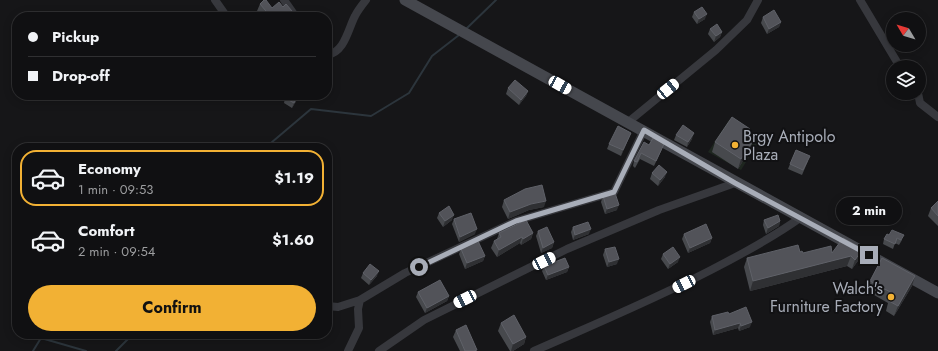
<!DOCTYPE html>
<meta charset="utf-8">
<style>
body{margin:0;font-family:Jost,sans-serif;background:#1e1e20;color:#f1f3f6;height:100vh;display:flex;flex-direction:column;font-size:15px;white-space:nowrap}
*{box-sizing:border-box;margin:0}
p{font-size:13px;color:#9c9d9f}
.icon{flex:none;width:22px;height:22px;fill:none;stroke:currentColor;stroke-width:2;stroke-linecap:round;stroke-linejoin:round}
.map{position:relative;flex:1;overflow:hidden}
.panel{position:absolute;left:12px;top:143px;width:320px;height:196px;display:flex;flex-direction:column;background:#101012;border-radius:16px;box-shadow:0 2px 10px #0003,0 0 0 1px #303032}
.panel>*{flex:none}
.top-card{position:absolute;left:12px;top:12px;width:320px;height:88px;border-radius:16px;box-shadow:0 2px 10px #0003,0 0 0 1px #303032;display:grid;align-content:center;height:88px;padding:0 16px;background:#101012}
.needle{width:26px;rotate:308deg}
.buttons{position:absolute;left:886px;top:12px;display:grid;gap:8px}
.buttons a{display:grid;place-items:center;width:40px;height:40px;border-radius:50%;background:#101012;box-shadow:0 2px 10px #0003,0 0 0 1px #303032;font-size:20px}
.end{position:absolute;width:18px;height:18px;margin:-9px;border:5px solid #a8adb8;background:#111;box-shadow:0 0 0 2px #111}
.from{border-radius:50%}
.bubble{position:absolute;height:28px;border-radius:14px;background:#101012;box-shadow:0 2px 10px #0003,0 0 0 1px #303032;font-size:13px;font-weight:700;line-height:28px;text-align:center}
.car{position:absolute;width:12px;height:24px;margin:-12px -6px;border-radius:5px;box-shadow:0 0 3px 1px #0007;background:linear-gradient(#fff 24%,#345 0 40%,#fff 0 76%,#345 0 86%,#fff 0)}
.top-card b{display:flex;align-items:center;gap:14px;height:38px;font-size:15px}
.top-card b+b{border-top:1px solid #303032}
.top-card i{width:10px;height:10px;background:#f1f3f6}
ul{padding:7px 0 0;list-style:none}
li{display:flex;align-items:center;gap:12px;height:56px;margin:0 8px 6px;padding:0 8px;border:2px solid transparent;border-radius:16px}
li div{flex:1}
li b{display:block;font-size:15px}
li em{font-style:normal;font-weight:700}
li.current{border-color:#f2b134}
li>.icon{width:36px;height:36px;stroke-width:1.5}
.cta{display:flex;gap:8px;margin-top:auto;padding:8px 16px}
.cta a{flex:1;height:46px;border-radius:24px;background:#f2b134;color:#111;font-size:16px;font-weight:700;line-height:46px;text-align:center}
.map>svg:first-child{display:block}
</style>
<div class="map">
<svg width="938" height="351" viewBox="0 0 938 351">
<rect width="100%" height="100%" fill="#161618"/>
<path fill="#1e261f" d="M729,120L761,138L741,170L708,152Z"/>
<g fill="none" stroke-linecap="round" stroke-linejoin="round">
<path stroke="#2c353c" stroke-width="2" d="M465,30L496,0
M265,148L311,109L371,116L409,93L432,56L459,35
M33,351L41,338L86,351
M116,351L133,334"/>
<path stroke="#37383d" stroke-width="8" d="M215,0L227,17
M284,0L296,17
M860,0L900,67
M327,55C345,52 348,29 355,16C358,10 362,5 366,0
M918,93L920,103L938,117
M627,123L716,50L747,20L758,0
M360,300L405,273L516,221L614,192L644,130
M327,306L338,307L360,300L358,309L359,328L348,351
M379,351L424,320L567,249L659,210L735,183
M534,351C593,325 653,300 711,270C742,254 772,238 800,218"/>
<path stroke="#45474d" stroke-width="11" d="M405,0L938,293"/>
</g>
<path fill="#47494d" d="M260,4L272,8L283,7L292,11L289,17H262L257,11Z
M694,12L705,19L697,24L692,17Z
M763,17L781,22L779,27L767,34L761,23Z
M710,29L722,32L720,37L714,42L708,34Z
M508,88L528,91L526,96L519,105L506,94Z
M285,98H298L292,108L284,103Z
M631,133L621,156L607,149L609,144Z
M676,135L692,139L687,147L674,140Z
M747,138L753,141L749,151L738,169L712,152L715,142Z
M649,145L662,149L654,166L640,159L635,168L633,166L634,161Z
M808,161L802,175L788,169L790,164Z
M652,173L665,177L658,186L650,179Z
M603,196L617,210L605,214L601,202Z
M504,200L544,207L529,210L508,219L502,207Z
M938,201V226L928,216L931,208Z
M439,213L452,220L443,227L437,218Z
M454,219L475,234L459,242L452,224Z
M764,220L780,221L779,226L766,234L763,225Z
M573,227L589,234L573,240L571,232Z
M538,231L554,242L552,248L541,253L536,236Z
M499,233H533L531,239L521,245L520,243L497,257L491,248L494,241L497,239Z
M684,234L712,238L710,243L688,253L682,239Z
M889,235L902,240L899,245L895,243L893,249L883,244L884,239Z
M461,249L485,256L483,261L465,269L459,254Z
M605,249L617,264L607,267L603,255Z
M800,252L803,253H832L860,258L852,269L847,266L750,291L744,267L747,258Z
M663,254L678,262L668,269L661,259Z
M544,266L569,267L567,272L546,280L542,271Z
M363,273L377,276L369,285L361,278Z
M915,276L912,286L894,316L886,311L888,303L867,291L870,281Z
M418,292L449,296L447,301L425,313L416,297Z
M729,314L750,327L739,331L738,328L713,335L710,322L712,316Z
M501,323L526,337L524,344L513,351H510L498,331Z
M456,330L476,351H460L453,337Z"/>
<path fill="#2f3033" d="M292,11L289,17H284Z
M707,14L705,19L697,24L699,19Z
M781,22L779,27L767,34L769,29Z
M722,32L720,37L714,42L716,36Z
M528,91L526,96L519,105L521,100Z
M298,95V98L292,108L294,103Z
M750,129L747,139L746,136Z
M631,133L629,138L621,156L623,150Z
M694,133L692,139L687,147L688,142Z
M753,141L749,151L738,169L741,159Z
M667,172L665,177L658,186L660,180Z
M546,201L544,207L529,210L508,219L510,212L531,204Z
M619,205L617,210L605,214L607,209Z
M454,215L452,220L443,227L445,221Z
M780,221L779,226L766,234L768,228Z
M477,229L475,234L459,242L460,237Z
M591,229L589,234L573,240L575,235Z
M533,233L531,239L521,245L523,239Z
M522,237L520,243L497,257L499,250Z
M712,238L710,243L688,253L690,248Z
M554,242L552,248L541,253L543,248Z
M863,249L860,258L852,269L855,260Z
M485,256L483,261L465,269L467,263Z
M851,256L847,266L750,291L753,281Z
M680,257L678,262L668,269L670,264Z
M619,259L617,264L607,267L609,262Z
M569,267L567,272L546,280L548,275Z
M379,271L377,276L369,285L371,280Z
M915,276L912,286L894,316L898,306Z
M449,296L447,301L425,313L427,308Z
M752,322L750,327L739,331L741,326Z
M740,323L738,328L713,335L715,330Z
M526,337L524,344L513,351H511L513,344Z"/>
<path fill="#525359" stroke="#5f6168" d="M264,0H266L272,8L279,2L283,7L286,4L292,11L284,17H271L260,4Z
M702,7L707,14L699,19L694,12Z
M774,10L781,22L769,29L763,17Z
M717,24L722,32L716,36L710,29Z
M515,80L528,91L521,100L508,88Z
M287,95H298L294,103L285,98Z
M732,117L750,129L746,136L753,141L741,159L715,142Z
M683,125L694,133L688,142L676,135Z
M618,126L631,133L623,150L609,144Z
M653,138L664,144L656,161L641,153L637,162L634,161L644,142L649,145Z
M796,150L810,156L803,170L790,164Z
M659,165L667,172L660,180L652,173Z
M542,185L546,201L531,204L510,212L504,200L525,189Z
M615,193L619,205L607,209L603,196Z
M938,201V216L931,208Z
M449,206L454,215L445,221L439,213Z
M471,213L477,229L460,237L454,219Z
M778,215L780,221L768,228L764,220Z
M526,220L533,233L523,239L522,237L499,250L494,241L501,237L499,233Z
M588,222L591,229L575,235L573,227Z
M706,224L712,238L690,248L684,234Z
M547,227L554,242L543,248L538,231Z
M892,230L904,235L901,240L897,238L895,244L884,239L887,234L889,235Z
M843,238L863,249L855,260L851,256L753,281L747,258L798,245L800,252L802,251L803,253L831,246L832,253Z
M478,241L485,256L467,263L461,249Z
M615,247L619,259L609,262L605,249Z
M673,247L680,257L670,264L663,254Z
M565,258L569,267L548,275L544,266Z
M882,258L915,276L898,306L889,301L892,293L870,281Z
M370,264L379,271L371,280L363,273Z
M440,280L449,296L427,308L418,292Z
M746,307L752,322L741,326L740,323L715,330L712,316L728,312L729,314Z
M514,315L526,337L513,344L501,323Z
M466,325L477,350L474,351H465L456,330Z"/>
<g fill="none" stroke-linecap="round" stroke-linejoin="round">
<path stroke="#a8adb8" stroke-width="5" d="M419,267L516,221L614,192L644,130L735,183L869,255"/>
</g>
<g fill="#f2b134" stroke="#111113" stroke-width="1.5">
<circle cx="735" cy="145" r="4"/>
<circle cx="891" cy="297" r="4"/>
</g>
<g text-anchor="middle" stroke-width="4" stroke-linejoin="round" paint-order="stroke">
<g font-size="16" fill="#a8adb8" stroke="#111113" text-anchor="start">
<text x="743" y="142">Brgy Antipolo<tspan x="743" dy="18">Plaza</tspan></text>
<text x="883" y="294" text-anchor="end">Walch's<tspan x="883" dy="18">Furniture Factory</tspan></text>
</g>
</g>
</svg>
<div class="buttons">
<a><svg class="needle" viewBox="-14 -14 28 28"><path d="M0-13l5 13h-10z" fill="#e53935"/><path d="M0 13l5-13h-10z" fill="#9c9d9f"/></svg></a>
<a><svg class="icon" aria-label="layers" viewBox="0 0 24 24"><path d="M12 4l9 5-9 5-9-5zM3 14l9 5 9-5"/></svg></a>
</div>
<i class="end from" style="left:419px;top:267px"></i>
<i class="end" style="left:869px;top:255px"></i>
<div class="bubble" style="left:836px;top:197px;width:66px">2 min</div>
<i class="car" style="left:560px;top:85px;rotate:119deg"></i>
<i class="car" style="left:668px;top:89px;rotate:51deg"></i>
<i class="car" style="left:544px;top:261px;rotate:64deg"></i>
<i class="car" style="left:684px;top:284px;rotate:243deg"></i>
<i class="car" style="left:465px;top:299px;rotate:243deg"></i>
<div class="top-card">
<b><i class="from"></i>Pickup</b>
<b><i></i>Drop-off</b>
</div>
<section class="panel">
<ul>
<li class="current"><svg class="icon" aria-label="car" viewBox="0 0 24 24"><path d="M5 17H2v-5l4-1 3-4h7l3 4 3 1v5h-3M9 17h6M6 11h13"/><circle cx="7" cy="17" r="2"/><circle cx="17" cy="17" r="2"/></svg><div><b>Economy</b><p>1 min · 09:53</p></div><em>$1.19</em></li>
<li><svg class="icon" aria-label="car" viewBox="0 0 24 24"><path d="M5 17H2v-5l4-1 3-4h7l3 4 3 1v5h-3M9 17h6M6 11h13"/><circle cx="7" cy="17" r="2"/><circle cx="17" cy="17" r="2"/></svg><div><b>Comfort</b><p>2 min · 09:54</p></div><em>$1.60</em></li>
</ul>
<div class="cta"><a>Confirm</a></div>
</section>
</div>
